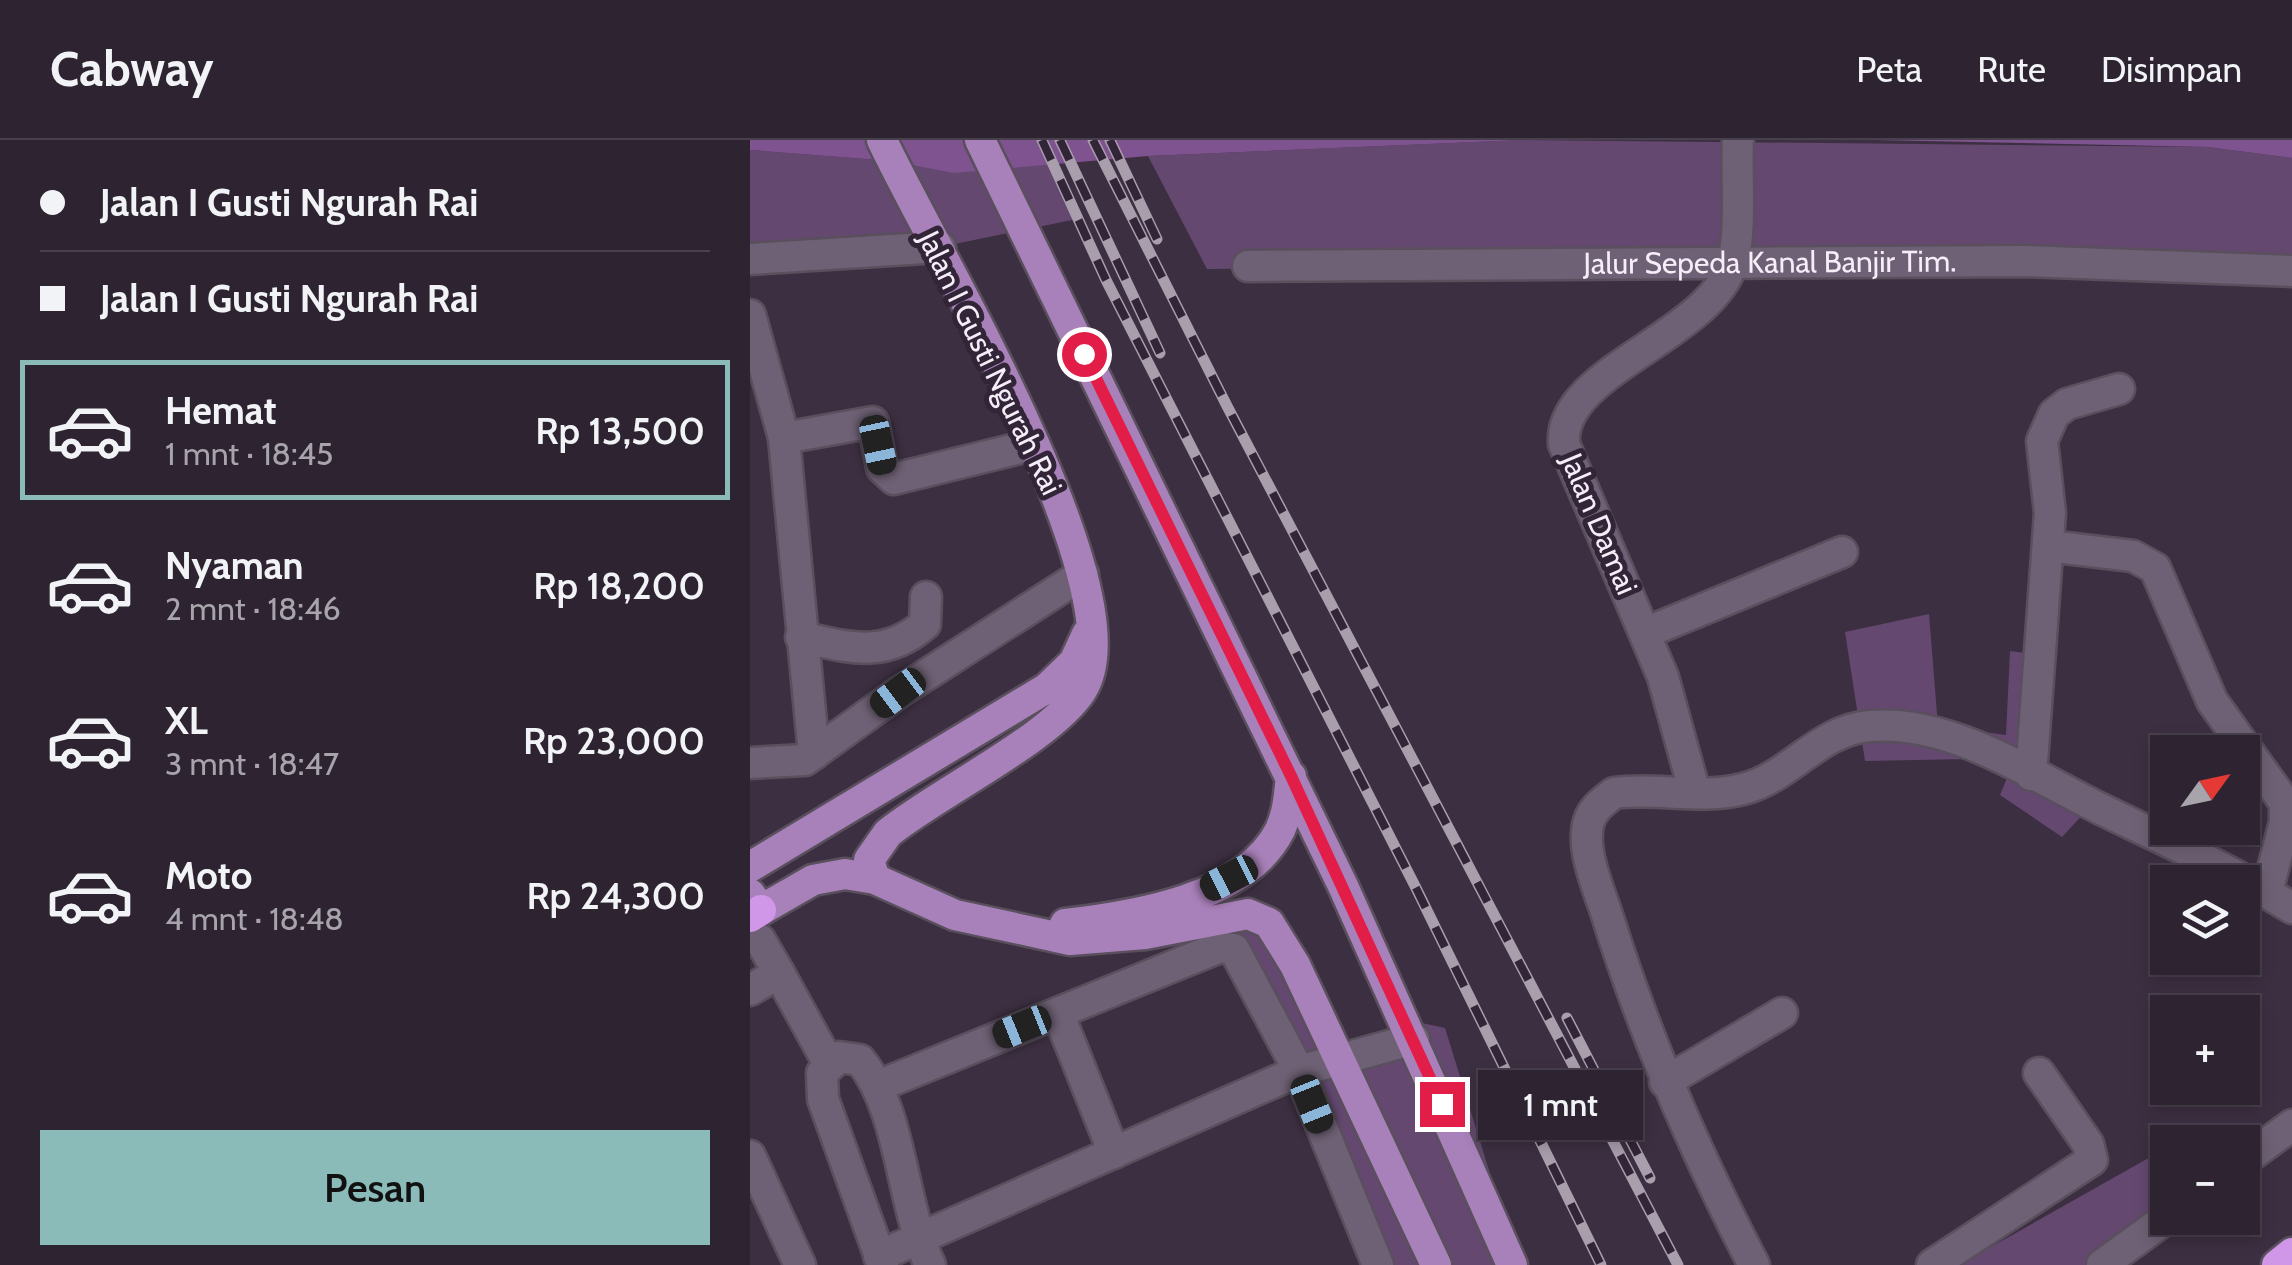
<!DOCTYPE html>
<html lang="id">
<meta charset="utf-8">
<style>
body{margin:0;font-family:Cabin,sans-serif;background:#392f3d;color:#f1f3f6;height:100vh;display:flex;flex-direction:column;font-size:38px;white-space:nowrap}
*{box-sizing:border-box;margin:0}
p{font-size:32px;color:#a7a4ab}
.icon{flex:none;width:55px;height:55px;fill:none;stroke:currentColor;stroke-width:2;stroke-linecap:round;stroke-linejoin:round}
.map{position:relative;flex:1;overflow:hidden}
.panel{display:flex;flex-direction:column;background:#2d2331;width:750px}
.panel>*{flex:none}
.banner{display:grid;align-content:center;height:220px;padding:0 40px;background:#2d2331}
.needle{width:65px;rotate:57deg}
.tools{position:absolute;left:1400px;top:595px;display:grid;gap:20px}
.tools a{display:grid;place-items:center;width:110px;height:110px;border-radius:0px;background:#2d2331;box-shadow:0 5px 15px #0003,0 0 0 2px #48404d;font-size:50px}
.end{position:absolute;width:45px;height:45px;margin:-22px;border:12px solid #e11d48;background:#fff;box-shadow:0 0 0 5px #fff}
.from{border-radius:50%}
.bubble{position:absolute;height:70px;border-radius:0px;background:#2d2331;box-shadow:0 5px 15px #0003,0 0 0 2px #48404d;font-size:32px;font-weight:600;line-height:70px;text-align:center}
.car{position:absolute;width:30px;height:60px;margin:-30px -15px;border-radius:12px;box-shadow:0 0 8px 2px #0007;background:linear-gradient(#222 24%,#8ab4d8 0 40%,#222 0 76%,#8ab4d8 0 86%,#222 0)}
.banner b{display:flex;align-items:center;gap:35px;height:95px;font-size:38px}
.banner b+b{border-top:2px solid #48404d}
.banner i{width:25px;height:25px;background:#f1f3f6}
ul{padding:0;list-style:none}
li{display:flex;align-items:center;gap:30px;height:140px;margin:0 20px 15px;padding:0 20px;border:5px solid transparent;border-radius:0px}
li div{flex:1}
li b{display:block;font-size:38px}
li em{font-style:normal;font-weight:600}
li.active{border-color:#8bbbb9}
li>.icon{width:90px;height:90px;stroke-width:1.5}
.primary-button{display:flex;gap:20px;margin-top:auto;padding:20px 40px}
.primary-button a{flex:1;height:115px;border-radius:0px;background:#8bbbb9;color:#111;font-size:40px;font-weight:600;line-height:115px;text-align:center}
header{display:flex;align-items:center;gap:60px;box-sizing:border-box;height:140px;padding:0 50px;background:#2d2331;border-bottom:2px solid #48404d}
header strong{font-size:48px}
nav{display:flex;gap:55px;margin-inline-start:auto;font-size:35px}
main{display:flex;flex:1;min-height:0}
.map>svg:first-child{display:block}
</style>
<header>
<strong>Cabway</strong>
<nav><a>Peta</a><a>Rute</a><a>Disimpan</a></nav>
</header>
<main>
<section class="panel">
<div class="banner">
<b><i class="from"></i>Jalan I Gusti Ngurah Rai</b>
<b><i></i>Jalan I Gusti Ngurah Rai</b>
</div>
<ul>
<li class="active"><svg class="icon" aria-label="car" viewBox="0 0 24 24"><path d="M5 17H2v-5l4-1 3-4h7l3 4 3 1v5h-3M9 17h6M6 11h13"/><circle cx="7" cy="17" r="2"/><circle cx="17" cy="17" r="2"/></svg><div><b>Hemat</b><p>1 mnt · 18:45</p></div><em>Rp 13,500</em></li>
<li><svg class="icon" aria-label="car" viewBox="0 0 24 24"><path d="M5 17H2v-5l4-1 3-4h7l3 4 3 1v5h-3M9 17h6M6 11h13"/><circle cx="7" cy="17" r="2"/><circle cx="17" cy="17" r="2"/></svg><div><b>Nyaman</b><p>2 mnt · 18:46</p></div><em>Rp 18,200</em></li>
<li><svg class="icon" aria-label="car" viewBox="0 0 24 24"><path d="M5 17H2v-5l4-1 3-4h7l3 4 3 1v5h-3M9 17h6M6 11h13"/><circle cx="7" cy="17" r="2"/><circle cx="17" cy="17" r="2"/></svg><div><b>XL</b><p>3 mnt · 18:47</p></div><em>Rp 23,000</em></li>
<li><svg class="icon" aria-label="car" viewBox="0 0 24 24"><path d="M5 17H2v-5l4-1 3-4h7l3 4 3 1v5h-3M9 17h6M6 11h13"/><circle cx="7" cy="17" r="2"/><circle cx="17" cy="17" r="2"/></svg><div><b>Moto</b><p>4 mnt · 18:48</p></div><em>Rp 24,300</em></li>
</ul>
<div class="primary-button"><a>Pesan</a></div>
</section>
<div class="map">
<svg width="1542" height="1125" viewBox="0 0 1542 1125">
<rect width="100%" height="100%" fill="#3c2f41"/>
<path fill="#644870" d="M772,0L1458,7L1542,18V131L981,125L457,129L398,16Z
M0,10L141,21L303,23L327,79L190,107L0,119Z
M1179,474L1188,586L1256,595L1260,511L1283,514L1288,623L1350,656L1312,697L1250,655L1257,638L1217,619L1115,621L1095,492Z
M498,774L588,918L664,899L653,879L695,888L754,1079L773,1125H628L461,781Z
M1411,1011L1417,1012L1418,1078L1351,1125H1209Z"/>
<path fill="#7e538f" d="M0,0H772L398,16L204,33L141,21L0,10Z
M1125,0H1542V18L1458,7Z"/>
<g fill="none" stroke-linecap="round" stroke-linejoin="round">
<defs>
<g id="minor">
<path d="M0,119L190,107"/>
<path id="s1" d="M498,126L1275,121L1542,131"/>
<path d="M0,175L34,298L64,614"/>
<path d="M34,298L123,282L132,328L144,339L282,305"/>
<path d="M1298,406L1383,416L1405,428L1462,561L1535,663V682L1517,752"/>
<path d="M895,493L1092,412"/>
<path d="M51,497C97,507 134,520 175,484L176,457"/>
<path d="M0,623L55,620L148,553L333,434"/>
<path d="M1281,635L1300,373L1292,301L1304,274L1317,264L1369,249"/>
<path d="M945,653L913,537L814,304C808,231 958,198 982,124C992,92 986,35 988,0"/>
<path d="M29,833L79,924"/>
<path d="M0,850L29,833L10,800"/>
<path d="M308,873L364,1013"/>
<path d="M915,942L1032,873"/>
<path d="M128,946L470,807L484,809L549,931L628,1125"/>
<path d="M0,1016L50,1125"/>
<path d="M1492,1022L1542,985"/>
<path d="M129,1116L549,931L664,899"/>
<path d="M133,1125L73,959L72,933L89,917L110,920C152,971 151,1063 180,1125"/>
<path d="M1004,1125C945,1012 896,900 858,778C850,752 830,709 839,681C843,668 854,661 864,653C906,647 951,660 993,649C1041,637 1068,590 1120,586C1201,579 1283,636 1353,670C1417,701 1481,730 1542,768"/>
<path d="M1182,1125L1342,1020L1338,1004L1289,933"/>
<path d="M1352,1125L1418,1077"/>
</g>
<path id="major" d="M230,0L593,746L762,1125
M0,727L297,548L324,522L337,494
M125,739L119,720L138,693C187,653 302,598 332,550C393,454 178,100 132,0
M0,754L11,770L63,740L95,734L125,739L205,775L320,800L395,794L498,774L519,783L545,825L686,1125
M315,784C384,776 495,759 530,690C538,673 539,654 541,636"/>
<path id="highway" d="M0,777L11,770
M1527,1125L1542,1113"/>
</defs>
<use href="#minor" stroke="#594f5d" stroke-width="35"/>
<use href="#major" stroke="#594f5d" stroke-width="35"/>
<use href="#highway" stroke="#594f5d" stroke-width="35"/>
<use href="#minor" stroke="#6f6175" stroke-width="30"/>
<use href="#major" stroke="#a981ba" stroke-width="30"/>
<use href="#highway" stroke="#d096e8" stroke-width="30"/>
<defs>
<path id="rail" d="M292,0L356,140L666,748L851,1125
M310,0L410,213
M343,0L477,266L928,1125
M360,0L407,99
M817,878L900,1038"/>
</defs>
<use href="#rail" stroke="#a89eac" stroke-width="11"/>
<use href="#rail" stroke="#312537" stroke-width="8" stroke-dasharray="22" stroke-linecap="butt"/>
</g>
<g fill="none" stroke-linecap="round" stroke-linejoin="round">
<path stroke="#e11d48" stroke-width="12" d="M334,214L541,636L692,964"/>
</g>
<g text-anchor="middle" stroke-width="10" stroke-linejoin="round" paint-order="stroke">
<g font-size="30" fill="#f5edf8" stroke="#312537">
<text dy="10" stroke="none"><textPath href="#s1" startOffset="522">Jalur Sepeda Kanal Banjir Tim.</textPath></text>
<text transform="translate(240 223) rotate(64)" y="10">Jalan I Gusti Ngurah Rai</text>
<text transform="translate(849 384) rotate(67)" y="10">Jalan Damai</text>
</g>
</g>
</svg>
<div class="tools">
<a><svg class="needle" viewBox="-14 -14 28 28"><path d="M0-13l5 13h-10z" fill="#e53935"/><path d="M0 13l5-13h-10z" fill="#a7a4ab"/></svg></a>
<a><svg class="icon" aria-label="layers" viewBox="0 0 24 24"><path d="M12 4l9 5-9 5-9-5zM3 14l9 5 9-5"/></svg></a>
<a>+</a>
<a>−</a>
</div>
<i class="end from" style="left:334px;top:214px"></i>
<i class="end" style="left:692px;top:964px"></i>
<div class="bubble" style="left:728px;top:930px;width:165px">1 mnt</div>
<i class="car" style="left:128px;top:305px;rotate:168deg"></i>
<i class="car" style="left:148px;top:553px;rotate:233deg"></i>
<i class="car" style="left:479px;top:738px;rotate:243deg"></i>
<i class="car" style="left:272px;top:887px;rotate:248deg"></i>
<i class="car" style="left:562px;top:964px;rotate:158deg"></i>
</div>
</main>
